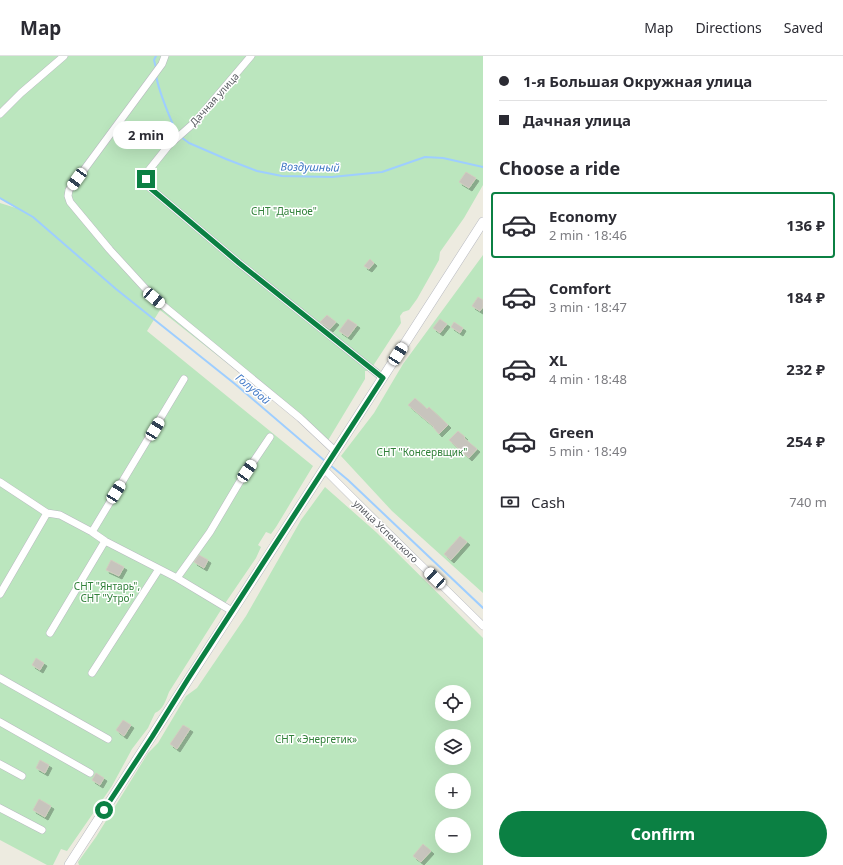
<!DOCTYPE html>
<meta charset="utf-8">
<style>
body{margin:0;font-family:"Noto Sans",sans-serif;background:#f7f7f7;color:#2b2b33;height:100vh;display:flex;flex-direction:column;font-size:15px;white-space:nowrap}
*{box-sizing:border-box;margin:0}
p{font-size:13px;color:#7c7c81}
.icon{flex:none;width:22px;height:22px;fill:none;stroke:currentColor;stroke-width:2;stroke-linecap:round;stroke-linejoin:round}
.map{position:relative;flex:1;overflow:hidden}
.drawer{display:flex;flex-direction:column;background:#fff;width:360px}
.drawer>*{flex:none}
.guide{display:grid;align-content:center;height:88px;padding:0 16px;background:#fff}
.tools{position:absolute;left:435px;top:629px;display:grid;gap:8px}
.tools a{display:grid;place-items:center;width:36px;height:36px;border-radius:50%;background:#fff;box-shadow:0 4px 16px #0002;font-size:20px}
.end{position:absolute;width:18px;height:18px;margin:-9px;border:5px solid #0b8043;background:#fff;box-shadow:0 0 0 2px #fff}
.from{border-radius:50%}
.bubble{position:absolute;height:28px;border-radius:14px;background:#fff;box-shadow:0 4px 16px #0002;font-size:13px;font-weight:700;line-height:28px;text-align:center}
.car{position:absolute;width:12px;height:24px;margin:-12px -6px;border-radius:5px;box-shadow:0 0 3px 1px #0007;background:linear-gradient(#fff 24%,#345 0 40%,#fff 0 76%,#345 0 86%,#fff 0)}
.guide b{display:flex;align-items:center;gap:14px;height:38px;font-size:15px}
.guide b+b{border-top:1px solid #e1e1e2}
.guide i{width:10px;height:10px;background:#2b2b33}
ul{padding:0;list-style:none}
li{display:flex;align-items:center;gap:12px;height:66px;margin:0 8px 6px;padding:0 8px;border:2px solid transparent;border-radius:4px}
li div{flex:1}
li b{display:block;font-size:15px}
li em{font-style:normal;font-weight:700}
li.selected{border-color:#0b8043}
li>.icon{width:36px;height:36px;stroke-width:1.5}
h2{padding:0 16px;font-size:18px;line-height:48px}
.pay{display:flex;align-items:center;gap:10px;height:44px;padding:0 16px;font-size:15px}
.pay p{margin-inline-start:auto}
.primary-button{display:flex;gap:8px;margin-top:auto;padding:8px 16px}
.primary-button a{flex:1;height:46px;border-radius:24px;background:#0b8043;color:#fff;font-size:16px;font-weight:700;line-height:46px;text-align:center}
header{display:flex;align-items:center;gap:24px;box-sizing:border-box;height:56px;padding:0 20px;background:#fff;border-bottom:1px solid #e1e1e2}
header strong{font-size:19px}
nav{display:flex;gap:22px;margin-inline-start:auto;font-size:14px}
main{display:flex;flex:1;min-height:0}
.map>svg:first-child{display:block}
</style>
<header>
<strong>Map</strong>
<nav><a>Map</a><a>Directions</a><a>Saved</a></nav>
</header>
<main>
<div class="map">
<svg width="483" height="809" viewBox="0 0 483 809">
<defs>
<filter id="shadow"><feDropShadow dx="3" dy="3" stdDeviation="0" flood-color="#0004"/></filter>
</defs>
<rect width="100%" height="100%" fill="#edebe0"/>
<path fill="#bbe6be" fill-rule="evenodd" d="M0,0H483V129L464,162L440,196L439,204L417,243L409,254L403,256L400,260L401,267L371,313L369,315H365V323L327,386L160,254L147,275L313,410L276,471L271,478L266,476L258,489L261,491L256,502L226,546L169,636C166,644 163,654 155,657L148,672L132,693L112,730L67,795L61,793L53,809H47L0,784V147L16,152L0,142Z
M483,199V537L392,455L341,400L374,357L403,308Z
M325,431L376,476L483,582V809H79L78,806L96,781L148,697L158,687L186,640L197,632L246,560L301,464ZM442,636H464V658H442ZM442,680H464V702H442ZM442,724H464V746H442ZM442,768H464V790H442Z"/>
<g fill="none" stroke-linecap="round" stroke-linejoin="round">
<path stroke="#9eceff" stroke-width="2" d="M156,12L154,4L156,0
M156,19C159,38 169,58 176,76L178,78
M181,81L189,87L226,103L257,115L282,120L332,121L382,116L425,101L443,102L483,111
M0,142L33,161L116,233L235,328L325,405
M330,409L348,424L483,552"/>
</g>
<path fill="#c7c4bd" stroke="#d1cdbf" filter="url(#shadow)" d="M466,116L476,122L469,132L459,126Z
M370,203L374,207L369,213L364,210Z
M478,241L483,244V251L480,255L472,250Z
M327,259L336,266L330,273L320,266Z
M348,263L357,269L348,281L339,275Z
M440,263L447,268L440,277L433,272Z
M454,266L463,272L460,277L451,271Z
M415,342L427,353L429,351L448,369L439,378L433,371H434L408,349Z
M458,375L465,381L464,382L477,393L469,402L449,384Z
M460,480L467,486L451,504L444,498Z
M199,499L208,504L204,512L194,506Z
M111,504L124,511L119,520L106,514Z
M36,602L44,607L40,614L32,609Z
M123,664L131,669L124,680L116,674Z
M183,669L190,673L177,693L170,688Z
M40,704L49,709L45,717L36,712Z
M96,717L104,722L100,729L92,724Z
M39,743L51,750L45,761L33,754Z
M423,788L431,795L421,806L413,800Z"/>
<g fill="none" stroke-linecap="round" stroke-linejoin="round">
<defs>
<path id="minor" d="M165,0L162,8L69,134L68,140L70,146L110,194L154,242L300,362L335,395
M251,0L195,66L169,89L149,114L146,123L149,131L239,207L383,322
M0,58L21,37L64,0
M324,413C376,466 430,517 483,570
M0,426L47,457L60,459L92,476L105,485L177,522L232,555
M92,476L184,323
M177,522L210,476L239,427L270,381
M0,538L47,457
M50,577L105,485
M92,617L159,513
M0,622L108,683
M0,666L90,717
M0,708L22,720
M0,752L42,774"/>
<path id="tertiary" d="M69,809L483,166"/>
</defs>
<use href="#minor" stroke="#b8bac0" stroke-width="8"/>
<use href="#tertiary" stroke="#b8bac0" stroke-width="10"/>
<use href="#minor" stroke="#fff" stroke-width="7"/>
<use href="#tertiary" stroke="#fff" stroke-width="9"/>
</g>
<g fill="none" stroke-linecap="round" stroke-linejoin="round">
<path stroke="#0b8043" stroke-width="5" d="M104,754L152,681L188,623L383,322L239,207L149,131L146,123"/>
</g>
<g text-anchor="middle" stroke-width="3" stroke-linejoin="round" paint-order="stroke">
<g font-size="10" fill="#595c62" stroke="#fff">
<text transform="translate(214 43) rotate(-48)" y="4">Дачная улица</text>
<text transform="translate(386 475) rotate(44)" y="4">улица Успенского</text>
</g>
<g font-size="10" fill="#31813a" stroke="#fff">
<text x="284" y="159">СНТ "Дачное"</text>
<text x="422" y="400">СНТ "Консервщик"</text>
<text x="107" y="534">СНТ "Янтарь",<tspan x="107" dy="12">СНТ "Утро"</tspan></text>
<text x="316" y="687">СНТ «Энергетик»</text>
</g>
<g font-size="11" font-style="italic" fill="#3e77c5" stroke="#fff">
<text transform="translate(310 111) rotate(1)" y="4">Воздушный</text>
<text transform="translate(253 333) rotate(40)" y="4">Голубой</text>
</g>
</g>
</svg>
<div class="tools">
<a><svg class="icon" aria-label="locate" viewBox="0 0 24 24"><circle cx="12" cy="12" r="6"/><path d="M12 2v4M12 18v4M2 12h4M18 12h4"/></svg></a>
<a><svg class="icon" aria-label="layers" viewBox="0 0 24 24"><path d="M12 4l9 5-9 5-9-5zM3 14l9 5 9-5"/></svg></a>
<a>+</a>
<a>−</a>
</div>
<i class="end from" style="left:104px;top:754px"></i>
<i class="end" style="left:146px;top:123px"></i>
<div class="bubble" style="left:113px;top:65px;width:66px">2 min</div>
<i class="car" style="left:77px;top:123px;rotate:216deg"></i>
<i class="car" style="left:154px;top:242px;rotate:130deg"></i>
<i class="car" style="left:398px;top:298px;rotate:33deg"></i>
<i class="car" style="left:155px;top:373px;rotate:31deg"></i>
<i class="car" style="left:247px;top:415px;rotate:34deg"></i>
<i class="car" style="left:116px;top:436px;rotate:32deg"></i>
<i class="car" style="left:435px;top:522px;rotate:313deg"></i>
</div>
<section class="drawer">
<div class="guide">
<b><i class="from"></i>1-я Большая Окружная улица</b>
<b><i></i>Дачная улица</b>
</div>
<h2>Choose a ride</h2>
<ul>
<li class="selected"><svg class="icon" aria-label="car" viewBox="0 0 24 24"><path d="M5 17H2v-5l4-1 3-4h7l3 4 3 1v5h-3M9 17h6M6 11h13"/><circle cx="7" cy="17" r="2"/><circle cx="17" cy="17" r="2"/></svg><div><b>Economy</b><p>2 min · 18:46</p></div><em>136 ₽</em></li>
<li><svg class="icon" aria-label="car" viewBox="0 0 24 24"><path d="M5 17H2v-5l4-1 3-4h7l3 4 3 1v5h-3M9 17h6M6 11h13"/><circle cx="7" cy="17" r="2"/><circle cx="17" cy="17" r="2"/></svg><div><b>Comfort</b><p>3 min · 18:47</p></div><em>184 ₽</em></li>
<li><svg class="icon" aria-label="car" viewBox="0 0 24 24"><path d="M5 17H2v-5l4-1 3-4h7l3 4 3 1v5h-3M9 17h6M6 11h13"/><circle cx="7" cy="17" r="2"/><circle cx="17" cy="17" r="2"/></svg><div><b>XL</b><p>4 min · 18:48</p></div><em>232 ₽</em></li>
<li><svg class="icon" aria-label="car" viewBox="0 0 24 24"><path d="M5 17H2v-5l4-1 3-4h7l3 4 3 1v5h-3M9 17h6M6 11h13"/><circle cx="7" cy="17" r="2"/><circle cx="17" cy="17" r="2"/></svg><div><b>Green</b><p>5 min · 18:49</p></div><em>254 ₽</em></li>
</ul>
<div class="pay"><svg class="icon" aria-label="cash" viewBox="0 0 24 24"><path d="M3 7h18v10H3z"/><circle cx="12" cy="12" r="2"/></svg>Cash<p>740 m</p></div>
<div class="primary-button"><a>Confirm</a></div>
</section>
</main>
